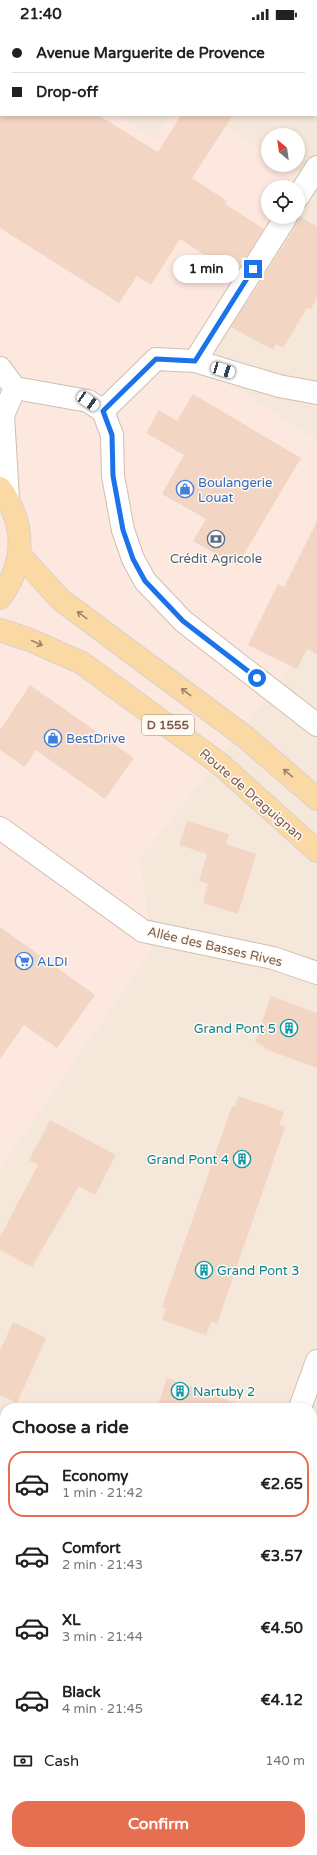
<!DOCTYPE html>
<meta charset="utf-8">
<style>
body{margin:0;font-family:"Varela Round",sans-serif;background:#f6f6f6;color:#202124;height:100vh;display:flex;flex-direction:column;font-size:15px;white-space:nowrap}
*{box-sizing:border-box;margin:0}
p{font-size:13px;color:#757577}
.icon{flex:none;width:22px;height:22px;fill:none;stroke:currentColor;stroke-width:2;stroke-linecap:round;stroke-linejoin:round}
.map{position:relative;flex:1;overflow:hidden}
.details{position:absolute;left:0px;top:1375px;width:317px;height:452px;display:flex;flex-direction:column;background:#fff;border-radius:16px 16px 0 0;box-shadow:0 2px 6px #0003}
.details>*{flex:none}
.banner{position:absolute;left:0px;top:0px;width:317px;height:88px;box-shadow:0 2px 6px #0003;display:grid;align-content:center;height:88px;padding:0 12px;background:#fff}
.needle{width:26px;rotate:331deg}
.tools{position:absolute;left:261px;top:100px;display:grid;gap:8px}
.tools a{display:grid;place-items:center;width:44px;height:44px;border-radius:50%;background:#fff;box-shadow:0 2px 6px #0003;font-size:20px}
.end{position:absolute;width:18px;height:18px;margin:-9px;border:5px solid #1a73e8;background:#fff;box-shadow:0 0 0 2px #fff}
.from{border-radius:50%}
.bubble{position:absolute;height:28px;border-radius:14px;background:#fff;box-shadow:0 2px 6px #0003;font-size:13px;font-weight:700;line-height:28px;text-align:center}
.car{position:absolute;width:12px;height:24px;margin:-12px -6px;border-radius:5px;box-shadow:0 0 3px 1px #0007;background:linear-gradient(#fff 24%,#345 0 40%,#fff 0 76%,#345 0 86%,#fff 0)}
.banner b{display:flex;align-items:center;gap:14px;height:38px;font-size:15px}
.banner b+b{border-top:1px solid #e0e0e0}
.banner i{width:10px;height:10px;background:#202124}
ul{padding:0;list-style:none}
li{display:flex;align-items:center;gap:12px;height:66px;margin:0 8px 6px;padding:0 4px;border:2px solid transparent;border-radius:16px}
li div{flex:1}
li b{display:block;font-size:15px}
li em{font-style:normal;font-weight:700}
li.active{border-color:#e76f51}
li>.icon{width:36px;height:36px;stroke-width:1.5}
h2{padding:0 12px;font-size:18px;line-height:48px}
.pay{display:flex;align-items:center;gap:10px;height:44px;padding:0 12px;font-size:15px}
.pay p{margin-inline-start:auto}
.action{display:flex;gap:8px;margin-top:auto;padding:8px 12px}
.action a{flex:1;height:46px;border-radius:16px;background:#e76f51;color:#fff;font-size:16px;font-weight:700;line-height:46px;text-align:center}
.status{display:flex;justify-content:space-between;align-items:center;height:28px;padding:0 20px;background:#fff;direction:ltr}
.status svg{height:11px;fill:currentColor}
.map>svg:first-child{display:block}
</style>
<div class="status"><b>21:40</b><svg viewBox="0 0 49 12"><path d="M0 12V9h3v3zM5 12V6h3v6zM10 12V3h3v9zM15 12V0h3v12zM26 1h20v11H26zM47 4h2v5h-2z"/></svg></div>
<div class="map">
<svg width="317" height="1827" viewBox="0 0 317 1827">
<rect width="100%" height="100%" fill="#fdf6ec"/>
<path fill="#f5e8da" d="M11,0H317V414L203,339L286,189H298V168L308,150L286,137H298V107H268V126L204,87H316V1Z
M116,87H172L156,113Z
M317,606V1744H312V1380H5V1643L0,1626V1139L151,922L139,830Z"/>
<path fill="#fde8e0" d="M0,0L13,1H1V87H116L156,113L172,87H204L268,126V137H286L308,150L298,159H268V189H286L203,339L317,414V606L139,830L151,922L0,1139Z"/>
<path fill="#bfe3e8" stroke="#a5d3da" d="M0,1749L5,1753V1822H312V1762H317V1827H0Z"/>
<path fill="#f3d5c3" d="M0,87H98L158,124L181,87H233L192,150L227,173L225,176L264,201L235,247L180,211L151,257L137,248L119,275L0,200Z
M298,187L317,199V269L311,281L307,280L283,320L276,316L273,322L231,299L297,196Z
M193,366L301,430L237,538L193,513L206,491L162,466L184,427L146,405L159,382L177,393Z
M317,493V626L307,621L297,641L248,617L278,556L284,559Z
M30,657L134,730L105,771L36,722L25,739L0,722V702Z
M187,793L229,806L226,816L256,826L238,886L203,875L208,856L199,853L207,826L179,817Z
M0,899L95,967L57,1020L24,997L0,1031Z
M271,968L317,985V1040L265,1021V1019L255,1014Z
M238,1068L284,1084L279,1097L285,1099L217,1296L211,1294L206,1307L162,1292L166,1280L162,1279L232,1078L235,1079Z
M50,1092L116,1127L95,1167L79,1158L32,1239L0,1222V1209L38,1137L29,1132Z
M13,1294L46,1310L17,1375L0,1367V1323Z
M167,1350L242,1377V1380H157Z"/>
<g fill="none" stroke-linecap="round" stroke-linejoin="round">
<defs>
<path id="minor" d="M224,1L225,0
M298,169L317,139
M195,333L286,189
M0,340L15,360
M103,383L156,331L195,333L279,358L317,365
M3,387L8,471
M0,390L3,387L15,360L88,373L103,383L112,407L113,448L123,502L133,531L145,553L183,593L317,697
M0,800L143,903L273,930L317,945
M300,1380L317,1333
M312,1626L317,1636"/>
<path id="primary" d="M0,460C26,496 26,534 0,570
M19,526L61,572L244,708L317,771
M0,602L30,612L82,635L220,736L317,823"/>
</defs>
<use href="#minor" stroke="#d1beb0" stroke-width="24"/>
<use href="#primary" stroke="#dad1cd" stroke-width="24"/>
<use href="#minor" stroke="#fff" stroke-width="22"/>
<use href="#primary" stroke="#fbd9a5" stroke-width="22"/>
</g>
<defs><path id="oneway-shaft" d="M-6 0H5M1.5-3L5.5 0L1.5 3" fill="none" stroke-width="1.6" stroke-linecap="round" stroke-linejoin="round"/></defs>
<g stroke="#a18267">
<use href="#oneway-shaft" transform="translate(82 587) rotate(-144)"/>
<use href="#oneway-shaft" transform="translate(37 615) rotate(24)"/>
<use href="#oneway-shaft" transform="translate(186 664) rotate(-143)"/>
<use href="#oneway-shaft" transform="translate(288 745) rotate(-140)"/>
</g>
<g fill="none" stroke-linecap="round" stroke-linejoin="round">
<path stroke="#1a73e8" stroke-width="5" d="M253,241L195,333L156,331L103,383L112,407L113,448L123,502L133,531L145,553L183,593L257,650"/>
</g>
<defs>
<symbol id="shop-ring" viewBox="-11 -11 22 22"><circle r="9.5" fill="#fffaf3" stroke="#3f7fe0" stroke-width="1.5"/><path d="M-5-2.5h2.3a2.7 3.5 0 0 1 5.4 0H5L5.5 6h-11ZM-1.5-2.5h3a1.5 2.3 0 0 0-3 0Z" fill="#3f7fe0"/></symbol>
<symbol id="bank-ring" viewBox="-11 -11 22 22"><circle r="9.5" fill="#fffaf3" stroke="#5c6f8a" stroke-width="1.5"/><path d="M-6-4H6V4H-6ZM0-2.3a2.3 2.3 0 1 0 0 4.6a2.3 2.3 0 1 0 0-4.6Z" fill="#5c6f8a"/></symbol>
<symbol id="supermarket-ring" viewBox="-11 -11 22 22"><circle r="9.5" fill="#fffaf3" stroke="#3f7fe0" stroke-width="1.5"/><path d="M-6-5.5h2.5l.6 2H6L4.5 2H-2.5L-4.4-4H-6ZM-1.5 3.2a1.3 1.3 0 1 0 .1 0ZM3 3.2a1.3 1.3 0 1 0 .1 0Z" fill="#3f7fe0"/></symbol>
<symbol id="building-ring" viewBox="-11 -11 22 22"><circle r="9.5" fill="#fffaf3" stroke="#0f9aa8" stroke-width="1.5"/><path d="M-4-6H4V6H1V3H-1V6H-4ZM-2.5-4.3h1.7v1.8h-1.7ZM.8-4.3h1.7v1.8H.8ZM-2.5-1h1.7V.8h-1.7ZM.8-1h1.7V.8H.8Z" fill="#0f9aa8"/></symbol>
</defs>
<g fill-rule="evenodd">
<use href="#shop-ring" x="175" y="451" width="20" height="20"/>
<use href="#bank-ring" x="206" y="501" width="20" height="20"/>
<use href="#shop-ring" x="43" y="700" width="20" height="20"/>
<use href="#supermarket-ring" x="14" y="923" width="20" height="20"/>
<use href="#building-ring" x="279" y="990" width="20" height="20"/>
<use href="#building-ring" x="232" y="1121" width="20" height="20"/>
<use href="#building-ring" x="194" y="1232" width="20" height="20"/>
<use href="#building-ring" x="170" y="1353" width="20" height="20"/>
</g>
<g text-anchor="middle" stroke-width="3" stroke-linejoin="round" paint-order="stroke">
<rect fill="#fffaf3" stroke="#a28b7f" stroke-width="1" x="142" y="687" width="52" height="20" rx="3"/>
<g font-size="12" font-weight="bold" fill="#7a5c4d">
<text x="168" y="701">D 1555</text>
</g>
<g font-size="13" fill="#366cbe" stroke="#fffaf3" text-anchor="start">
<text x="198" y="459">Boulangerie<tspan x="198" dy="15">Louat</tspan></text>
<text x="66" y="715">BestDrive</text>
<text x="37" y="938">ALDI</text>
</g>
<g font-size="13" fill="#4e5e75" stroke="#fffaf3">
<text x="216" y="535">Crédit Agricole</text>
</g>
<g font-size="13" fill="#7a5c4d" stroke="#fffaf3">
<text transform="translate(252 766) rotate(41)" y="5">Route de Draguignan</text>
<text transform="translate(215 918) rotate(13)" y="5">Allée des Basses Rives</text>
</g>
<g font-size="13" fill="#0d838f" stroke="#fffaf3" text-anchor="end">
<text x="276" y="1005">Grand Pont 5</text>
<text x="229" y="1136">Grand Pont 4</text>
<text x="217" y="1247" text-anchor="start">Grand Pont 3</text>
<text x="193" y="1368" text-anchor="start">Nartuby 2</text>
</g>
</g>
</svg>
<div class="tools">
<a><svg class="needle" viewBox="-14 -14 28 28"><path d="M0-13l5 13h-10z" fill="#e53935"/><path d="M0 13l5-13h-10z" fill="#757577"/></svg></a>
<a><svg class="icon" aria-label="locate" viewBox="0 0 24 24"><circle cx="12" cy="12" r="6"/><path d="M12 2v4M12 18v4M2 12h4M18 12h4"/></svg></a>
</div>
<i class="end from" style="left:257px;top:650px"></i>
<i class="end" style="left:253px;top:241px"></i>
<div class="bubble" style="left:173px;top:227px;width:66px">1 min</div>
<i class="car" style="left:223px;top:342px;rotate:107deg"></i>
<i class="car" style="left:88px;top:373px;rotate:124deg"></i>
<div class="banner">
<b><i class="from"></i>Avenue Marguerite de Provence</b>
<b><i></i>Drop-off</b>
</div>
<section class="details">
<h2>Choose a ride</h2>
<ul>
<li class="active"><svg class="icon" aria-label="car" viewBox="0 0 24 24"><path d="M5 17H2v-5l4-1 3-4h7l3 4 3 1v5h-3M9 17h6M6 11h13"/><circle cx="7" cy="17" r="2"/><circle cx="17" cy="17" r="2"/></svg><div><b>Economy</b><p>1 min · 21:42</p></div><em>€2.65</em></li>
<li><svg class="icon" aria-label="car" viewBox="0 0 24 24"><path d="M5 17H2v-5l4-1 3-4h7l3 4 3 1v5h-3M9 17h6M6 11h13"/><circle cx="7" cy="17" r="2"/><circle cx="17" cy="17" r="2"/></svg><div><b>Comfort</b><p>2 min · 21:43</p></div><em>€3.57</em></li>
<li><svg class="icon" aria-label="car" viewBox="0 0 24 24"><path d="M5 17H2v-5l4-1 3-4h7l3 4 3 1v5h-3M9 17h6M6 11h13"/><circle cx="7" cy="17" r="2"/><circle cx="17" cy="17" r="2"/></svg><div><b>XL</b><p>3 min · 21:44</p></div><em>€4.50</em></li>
<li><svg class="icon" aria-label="car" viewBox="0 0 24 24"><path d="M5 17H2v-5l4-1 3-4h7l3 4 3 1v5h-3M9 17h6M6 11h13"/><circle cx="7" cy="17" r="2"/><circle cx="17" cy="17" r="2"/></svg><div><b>Black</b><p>4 min · 21:45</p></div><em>€4.12</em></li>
</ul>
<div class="pay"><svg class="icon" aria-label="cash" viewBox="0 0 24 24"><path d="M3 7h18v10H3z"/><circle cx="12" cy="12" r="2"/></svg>Cash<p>140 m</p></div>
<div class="action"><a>Confirm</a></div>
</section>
</div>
